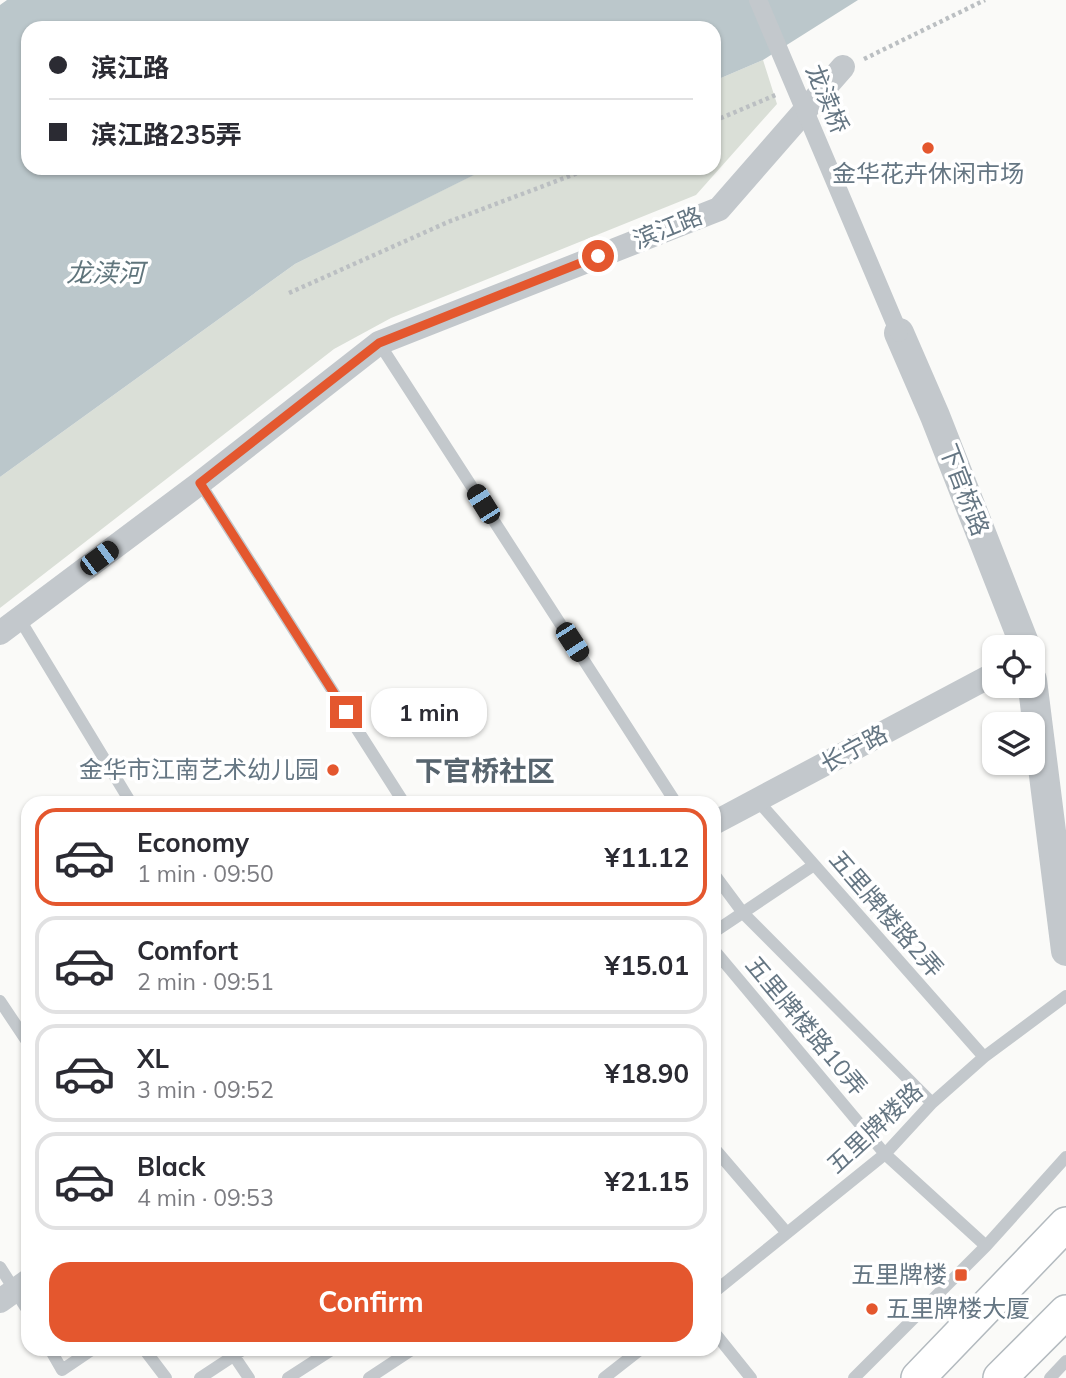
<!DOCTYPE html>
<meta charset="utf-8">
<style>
body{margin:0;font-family:Mulish,"Noto Sans SC",sans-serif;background:#f2f2f3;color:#2b2b33;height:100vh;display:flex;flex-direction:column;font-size:26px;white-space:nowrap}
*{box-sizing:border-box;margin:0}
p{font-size:23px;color:#7c7c81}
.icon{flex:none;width:38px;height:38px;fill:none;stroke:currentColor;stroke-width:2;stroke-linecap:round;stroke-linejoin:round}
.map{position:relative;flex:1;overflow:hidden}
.drawer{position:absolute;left:21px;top:796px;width:700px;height:560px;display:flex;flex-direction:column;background:#fff;border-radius:21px;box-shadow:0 2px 5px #0004}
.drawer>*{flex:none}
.guide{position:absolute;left:21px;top:21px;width:700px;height:154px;border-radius:21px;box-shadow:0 2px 5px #0004;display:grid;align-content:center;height:154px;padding:0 28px;background:#fff}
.buttons{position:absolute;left:982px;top:635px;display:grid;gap:14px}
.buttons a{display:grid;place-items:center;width:63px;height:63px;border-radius:14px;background:#fff;box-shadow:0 2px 5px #0004;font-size:35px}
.end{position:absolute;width:32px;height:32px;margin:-16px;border:9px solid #e4572e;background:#fff;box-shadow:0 0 0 4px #fff}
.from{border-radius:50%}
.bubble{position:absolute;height:49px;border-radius:21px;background:#fff;box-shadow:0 2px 5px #0004;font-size:23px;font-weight:700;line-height:49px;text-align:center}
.car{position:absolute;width:21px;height:42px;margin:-21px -10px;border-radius:9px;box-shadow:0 0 5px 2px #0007;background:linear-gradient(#222 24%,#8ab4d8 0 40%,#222 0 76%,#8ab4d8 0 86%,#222 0)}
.guide b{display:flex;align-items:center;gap:24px;height:66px;font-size:26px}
.guide b+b{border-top:2px solid #e1e1e2}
.guide i{width:18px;height:18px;background:#2b2b33}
ul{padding:12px 0 0;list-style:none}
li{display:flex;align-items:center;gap:21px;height:98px;margin:0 14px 10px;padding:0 14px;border:4px solid #e1e1e2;border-radius:21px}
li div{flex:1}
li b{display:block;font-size:26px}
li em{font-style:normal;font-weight:700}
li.selected{border-color:#e4572e}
li>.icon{width:63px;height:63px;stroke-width:1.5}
.action{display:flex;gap:14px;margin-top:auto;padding:14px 28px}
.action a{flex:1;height:80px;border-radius:21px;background:#e4572e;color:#fff;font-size:28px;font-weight:700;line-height:80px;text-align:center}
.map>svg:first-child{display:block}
</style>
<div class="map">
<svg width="1066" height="1378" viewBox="0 0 1066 1378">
<rect width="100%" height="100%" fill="#fafaf8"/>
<path fill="#dadfd7" d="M763,60L777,104L696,195L391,318L334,349L0,608V477L295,264L481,171L488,168H714V81Z"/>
<path fill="#bbc7cb" d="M7,0H858L763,60L714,81V28H28V168H488L295,264L0,477V5Z"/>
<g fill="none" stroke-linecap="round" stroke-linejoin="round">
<defs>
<path id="secondary" d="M918,1378L1066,1224
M1000,1378L1066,1312"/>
</defs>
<use href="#secondary" stroke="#b3babf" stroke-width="36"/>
<path stroke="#bbbfc2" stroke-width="4.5" stroke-dasharray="3.5 3.5" stroke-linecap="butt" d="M864,59L985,0
M714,121L778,94
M289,293L448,222L591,168"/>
<path stroke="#c3c8cc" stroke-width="12" d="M379,343L676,803
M200,483L404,803
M19,618L131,803
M757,800L984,1057
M714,874L743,913L932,1103
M714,932L814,865
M714,950L885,1154L986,1246
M0,1001L28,1043
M714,1148L787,1233
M0,1267L28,1311
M714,1292L885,1154L932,1103L984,1057L1066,996
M714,1332L751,1378
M50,1349L62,1370L93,1349
M144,1349L166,1378
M230,1350L249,1378
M200,1378L244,1349
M288,1378L333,1349
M369,1378L413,1349
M604,1378L641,1349
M854,1378L986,1246L1066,1157
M1050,1378L1066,1361"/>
<path stroke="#c3c8cc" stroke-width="24" d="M0,633L200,483L379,343L719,209L843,67
M714,823L994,674
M0,1301L28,1281"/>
<path stroke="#c3c8cc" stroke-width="30" d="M899,333L935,416L1026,648
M1032,680L1066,951"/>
<use href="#secondary" stroke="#fff" stroke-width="33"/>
<path stroke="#c3c8cc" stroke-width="18" d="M758,0L899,333"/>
</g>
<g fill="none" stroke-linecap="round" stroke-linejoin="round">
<path stroke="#e4572e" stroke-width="9" d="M346,712L200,483L379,343L598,256"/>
</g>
<g fill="#e4572e" stroke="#fff" stroke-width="2.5">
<circle cx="928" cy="148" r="7"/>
<circle cx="333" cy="770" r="7"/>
<rect x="954" y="1268" width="14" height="14" rx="3.5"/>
<circle cx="872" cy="1309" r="7"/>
</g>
<g text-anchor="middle" stroke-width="7" stroke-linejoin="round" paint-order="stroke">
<g font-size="24" fill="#657683" stroke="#fff">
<text transform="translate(827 99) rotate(67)" y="8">龙渎桥</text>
<text transform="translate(668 228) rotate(-22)" y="8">滨江路</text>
<text transform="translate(964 490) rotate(69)" y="8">下官桥路</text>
<text transform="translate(854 749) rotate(-28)" y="8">长宁路</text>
<text transform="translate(886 914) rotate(49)" y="8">五里牌楼路2弄</text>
<text transform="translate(806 1026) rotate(50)" y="8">五里牌楼路10弄</text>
<text transform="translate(875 1128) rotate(-43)" y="8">五里牌楼路</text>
</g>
<g font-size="24" fill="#657683" stroke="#fff" text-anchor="end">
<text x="928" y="182" text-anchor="middle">金华花卉休闲市场</text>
<text x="319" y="778">金华市江南艺术幼儿园</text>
<text x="947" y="1283">五里牌楼</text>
<text x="886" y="1317" text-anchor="start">五里牌楼大厦</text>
</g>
<g font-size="26" font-style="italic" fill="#60757c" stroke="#fff">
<text x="105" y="282">龙渎河</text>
</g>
<g font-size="28" font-weight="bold" fill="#57646e" stroke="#fff">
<text x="485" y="781">下官桥社区</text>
</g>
</g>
</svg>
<div class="buttons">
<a><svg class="icon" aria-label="locate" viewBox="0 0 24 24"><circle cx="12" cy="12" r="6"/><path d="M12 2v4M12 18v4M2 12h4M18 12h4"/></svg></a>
<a><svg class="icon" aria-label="layers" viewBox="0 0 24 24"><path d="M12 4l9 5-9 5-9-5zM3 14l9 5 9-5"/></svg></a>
</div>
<i class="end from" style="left:598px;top:256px"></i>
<i class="end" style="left:346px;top:712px"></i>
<div class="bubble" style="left:371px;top:688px;width:116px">1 min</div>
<i class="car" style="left:483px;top:504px;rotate:328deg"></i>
<i class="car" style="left:99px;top:558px;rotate:53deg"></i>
<i class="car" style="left:572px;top:642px;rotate:147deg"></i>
<div class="guide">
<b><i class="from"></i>滨江路</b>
<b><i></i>滨江路235弄</b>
</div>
<section class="drawer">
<ul>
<li class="selected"><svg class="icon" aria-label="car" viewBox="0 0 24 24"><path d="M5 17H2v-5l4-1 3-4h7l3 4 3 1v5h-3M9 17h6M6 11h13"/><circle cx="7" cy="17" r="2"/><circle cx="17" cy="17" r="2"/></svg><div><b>Economy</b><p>1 min · 09:50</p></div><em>¥11.12</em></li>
<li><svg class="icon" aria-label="car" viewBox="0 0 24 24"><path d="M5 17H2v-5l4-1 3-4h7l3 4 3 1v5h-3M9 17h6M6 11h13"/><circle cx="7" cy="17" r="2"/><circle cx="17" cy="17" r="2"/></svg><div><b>Comfort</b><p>2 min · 09:51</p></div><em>¥15.01</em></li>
<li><svg class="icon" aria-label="car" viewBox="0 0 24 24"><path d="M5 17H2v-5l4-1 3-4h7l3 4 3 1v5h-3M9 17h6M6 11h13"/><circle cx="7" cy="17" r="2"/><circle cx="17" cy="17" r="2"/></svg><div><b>XL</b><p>3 min · 09:52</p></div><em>¥18.90</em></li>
<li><svg class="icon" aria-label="car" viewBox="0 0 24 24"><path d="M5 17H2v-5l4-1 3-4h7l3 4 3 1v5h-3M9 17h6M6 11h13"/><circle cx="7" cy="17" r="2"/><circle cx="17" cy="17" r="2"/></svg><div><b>Black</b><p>4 min · 09:53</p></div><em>¥21.15</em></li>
</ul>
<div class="action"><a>Confirm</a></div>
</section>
</div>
